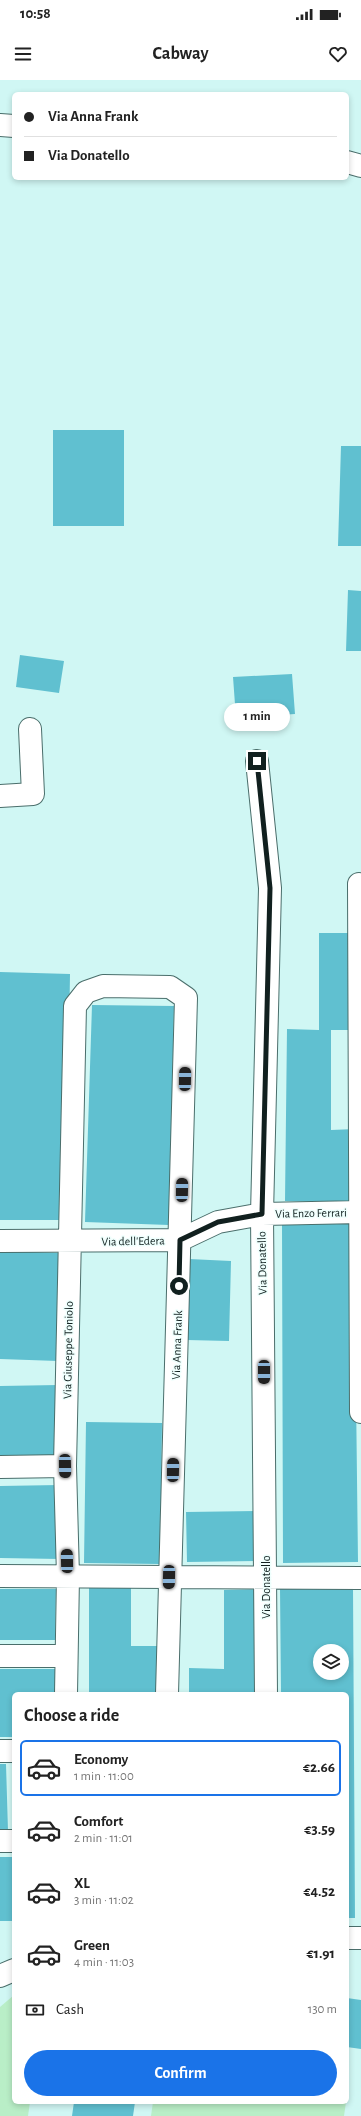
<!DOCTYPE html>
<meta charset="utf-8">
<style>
body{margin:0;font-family:"Alegreya Sans",sans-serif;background:#f2f2f2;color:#222;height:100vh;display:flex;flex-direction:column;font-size:15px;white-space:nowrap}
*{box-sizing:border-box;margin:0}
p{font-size:13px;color:#767676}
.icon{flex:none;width:22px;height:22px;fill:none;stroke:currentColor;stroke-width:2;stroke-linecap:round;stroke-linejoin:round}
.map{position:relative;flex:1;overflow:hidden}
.details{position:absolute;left:12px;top:1612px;width:337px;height:412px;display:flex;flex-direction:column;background:#fff;border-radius:6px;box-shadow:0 2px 6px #0003}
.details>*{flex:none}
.banner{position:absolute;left:12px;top:12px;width:337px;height:88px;border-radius:6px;box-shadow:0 2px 6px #0003;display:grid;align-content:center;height:88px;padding:0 12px;background:#fff}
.tools{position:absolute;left:313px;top:1564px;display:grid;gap:8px}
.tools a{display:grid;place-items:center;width:36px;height:36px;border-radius:50%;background:#fff;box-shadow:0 2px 6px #0003;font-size:20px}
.end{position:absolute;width:18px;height:18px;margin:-9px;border:5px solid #11201f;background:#fff;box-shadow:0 0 0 2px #fff}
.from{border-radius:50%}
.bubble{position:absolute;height:28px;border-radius:14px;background:#fff;box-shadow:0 2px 6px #0003;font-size:13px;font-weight:700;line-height:28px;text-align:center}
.car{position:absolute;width:12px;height:24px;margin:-12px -6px;border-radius:5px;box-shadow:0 0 3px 1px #0007;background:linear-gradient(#222 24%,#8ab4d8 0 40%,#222 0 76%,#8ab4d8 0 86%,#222 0)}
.banner b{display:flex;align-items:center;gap:14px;height:38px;font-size:15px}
.banner b+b{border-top:1px solid #e0e0e0}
.banner i{width:10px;height:10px;background:#222}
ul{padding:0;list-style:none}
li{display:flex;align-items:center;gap:12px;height:56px;margin:0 8px 6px;padding:0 4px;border:2px solid transparent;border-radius:6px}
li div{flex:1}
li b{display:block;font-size:15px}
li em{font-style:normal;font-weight:700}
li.current{border-color:#1a73e8}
li>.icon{width:36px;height:36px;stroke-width:1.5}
h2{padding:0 12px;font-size:18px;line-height:48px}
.pay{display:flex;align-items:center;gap:10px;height:44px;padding:0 12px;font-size:15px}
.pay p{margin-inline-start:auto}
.cta{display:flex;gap:8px;margin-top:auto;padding:8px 12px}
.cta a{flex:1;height:46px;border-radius:24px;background:#1a73e8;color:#fff;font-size:16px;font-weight:700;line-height:46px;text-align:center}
.status{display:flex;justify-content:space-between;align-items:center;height:28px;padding:0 20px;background:#fff;direction:ltr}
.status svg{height:11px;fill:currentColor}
header{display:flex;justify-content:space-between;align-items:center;height:52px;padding:0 12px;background:#fff;font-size:18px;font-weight:700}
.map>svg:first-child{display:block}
</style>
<div class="status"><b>10:58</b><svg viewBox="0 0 49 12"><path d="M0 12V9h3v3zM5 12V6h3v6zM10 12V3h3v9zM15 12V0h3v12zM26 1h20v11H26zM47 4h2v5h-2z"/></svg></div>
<header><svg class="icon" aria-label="menu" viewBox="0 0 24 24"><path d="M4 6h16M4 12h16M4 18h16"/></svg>Cabway<svg class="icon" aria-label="heart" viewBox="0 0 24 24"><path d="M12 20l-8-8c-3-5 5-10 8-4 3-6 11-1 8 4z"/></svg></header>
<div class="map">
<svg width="361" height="2036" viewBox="0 0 361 2036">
<rect width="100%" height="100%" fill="#d0f7f4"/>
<path fill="#b9eec7" d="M14,1915V2022H30L28,2036H0V1927Z
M153,2022H346L344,2036H151Z"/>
<path fill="#60c0d0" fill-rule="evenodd" d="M53,350H124V446H53Z
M341,366H361V466H338Z
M348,510L361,511V571H346Z
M20,575L64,581L59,613L16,607Z
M292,594L295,634L236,638L233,597Z
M319,853H356V950H331V1050L356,1049V1122L285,1121L287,949L319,950Z
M0,892L70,894L66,1140H0Z
M92,925L174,926L169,1145L85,1142Z
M282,1144H354L358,1482L283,1483Z
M0,1171L61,1173L58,1281L0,1279Z
M189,1179L231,1181L229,1261L187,1260Z
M58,1305L59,1380H0V1306Z
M86,1342L162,1343L160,1484L84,1483Z
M59,1405L60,1479L0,1478V1406Z
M262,1431V1481L187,1482L186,1432Z
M131,1505V1566H161L162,1614H89V1506Z
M280,1508H353L355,1838H347V1614H281ZM320,1571H342V1593H320Z
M0,1509H56L55,1560H0Z
M263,1509V1614H189V1588L224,1589V1510Z
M0,1589H62V1614H14V1657H0Z
M0,1684H6L8,1751H0Z
M0,1777H14V1841H0Z
M347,1918L361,1920V1969L347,1967Z
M74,2022H135L133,2036H72Z"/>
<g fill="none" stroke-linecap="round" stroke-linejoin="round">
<defs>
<path id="minor" d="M0,45L14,46
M347,82L361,86
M257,681L270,808L262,1134L266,1614
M0,716L33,714L30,649
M359,804L361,1332
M0,1161L180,1160L218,1142L262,1134L361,1132
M0,1387L65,1386
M0,1496L361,1498
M0,1576H66
M66,1614L68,1496L65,1386L75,926L86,912L103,906L170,907L186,918L167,1614
M0,1671H14
M0,1761H14
M347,1858H361
M0,1896L14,1890"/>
</defs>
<use href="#minor" stroke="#4a6e6b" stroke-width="24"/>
<use href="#minor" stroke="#fff" stroke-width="22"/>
</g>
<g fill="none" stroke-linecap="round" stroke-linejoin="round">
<path stroke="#11201f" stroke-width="5" d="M179,1206L180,1160L218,1142L262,1134L270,808L257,681"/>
</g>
<g text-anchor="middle" stroke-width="3" stroke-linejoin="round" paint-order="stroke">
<g font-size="12" fill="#11201f" stroke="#effffd">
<text transform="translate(311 1133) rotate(-1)" y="4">Via Enzo Ferrari</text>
<text transform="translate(133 1161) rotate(-1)" y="4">Via dell'Edera</text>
<text transform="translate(262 1183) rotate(-91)" y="4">Via Donatello</text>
<text transform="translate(177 1265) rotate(-88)" y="4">Via Anna Frank</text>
<text transform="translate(68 1270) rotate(-89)" y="4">Via Giuseppe Toniolo</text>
<text transform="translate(266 1507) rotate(-90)" y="4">Via Donatello</text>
</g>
</g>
</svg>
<div class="tools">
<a><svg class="icon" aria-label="layers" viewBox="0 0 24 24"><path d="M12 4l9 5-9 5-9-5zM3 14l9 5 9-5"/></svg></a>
</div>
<i class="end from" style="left:179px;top:1206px"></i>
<i class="end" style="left:257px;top:681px"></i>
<div class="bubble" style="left:224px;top:623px;width:66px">1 min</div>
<i class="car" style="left:185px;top:999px;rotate:1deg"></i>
<i class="car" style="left:182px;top:1110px;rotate:1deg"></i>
<i class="car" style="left:264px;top:1292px;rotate:180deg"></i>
<i class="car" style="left:65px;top:1386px;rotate:179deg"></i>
<i class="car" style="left:173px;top:1390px;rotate:1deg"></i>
<i class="car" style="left:67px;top:1481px;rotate:359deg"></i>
<i class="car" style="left:169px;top:1497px;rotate:181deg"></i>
<div class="banner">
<b><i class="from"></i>Via Anna Frank</b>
<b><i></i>Via Donatello</b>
</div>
<section class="details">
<h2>Choose a ride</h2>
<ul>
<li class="current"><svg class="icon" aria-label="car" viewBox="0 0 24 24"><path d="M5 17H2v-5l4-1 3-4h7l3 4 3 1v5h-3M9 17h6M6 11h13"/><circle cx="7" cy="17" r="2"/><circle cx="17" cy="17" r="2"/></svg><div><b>Economy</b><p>1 min · 11:00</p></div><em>€2.66</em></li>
<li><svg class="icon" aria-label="car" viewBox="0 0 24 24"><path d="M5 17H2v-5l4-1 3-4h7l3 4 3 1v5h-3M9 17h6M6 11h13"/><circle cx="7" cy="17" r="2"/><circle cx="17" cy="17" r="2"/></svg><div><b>Comfort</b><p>2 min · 11:01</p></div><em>€3.59</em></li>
<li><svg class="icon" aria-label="car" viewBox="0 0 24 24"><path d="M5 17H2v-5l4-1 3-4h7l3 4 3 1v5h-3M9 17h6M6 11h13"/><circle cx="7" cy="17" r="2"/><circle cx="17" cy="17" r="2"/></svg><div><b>XL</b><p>3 min · 11:02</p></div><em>€4.52</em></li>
<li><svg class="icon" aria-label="car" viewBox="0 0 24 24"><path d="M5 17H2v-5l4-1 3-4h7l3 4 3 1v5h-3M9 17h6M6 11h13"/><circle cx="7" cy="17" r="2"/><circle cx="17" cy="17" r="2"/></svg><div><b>Green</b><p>4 min · 11:03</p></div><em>€1.91</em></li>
</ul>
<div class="pay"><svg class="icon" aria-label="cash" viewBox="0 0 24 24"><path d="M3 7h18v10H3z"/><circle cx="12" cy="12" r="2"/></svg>Cash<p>130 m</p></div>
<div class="cta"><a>Confirm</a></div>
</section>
</div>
